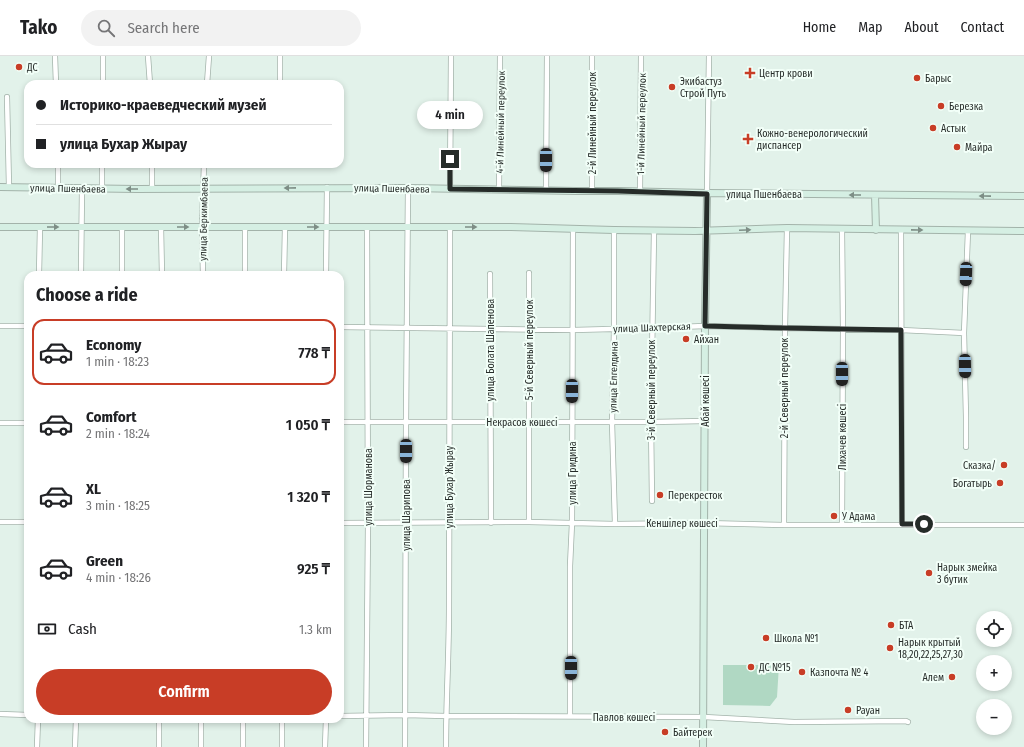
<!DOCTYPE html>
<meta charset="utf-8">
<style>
body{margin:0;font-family:"Fira Sans Condensed",sans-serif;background:#f2f2f2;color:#202124;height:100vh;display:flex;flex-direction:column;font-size:15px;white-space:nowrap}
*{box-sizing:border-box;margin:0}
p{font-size:13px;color:#757577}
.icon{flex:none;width:22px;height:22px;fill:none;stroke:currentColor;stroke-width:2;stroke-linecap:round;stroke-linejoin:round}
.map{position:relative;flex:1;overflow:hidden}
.side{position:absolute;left:24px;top:215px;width:320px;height:452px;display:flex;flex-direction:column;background:#fff;border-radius:12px;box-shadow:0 2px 6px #0003}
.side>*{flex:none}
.banner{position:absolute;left:24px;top:24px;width:320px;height:88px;border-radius:12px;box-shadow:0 2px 6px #0003;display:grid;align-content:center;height:88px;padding:0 12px;background:#fff}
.tools{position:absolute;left:976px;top:555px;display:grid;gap:8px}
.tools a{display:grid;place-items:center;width:36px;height:36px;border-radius:50%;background:#fff;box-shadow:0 2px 6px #0003;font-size:20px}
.end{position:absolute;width:18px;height:18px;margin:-9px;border:5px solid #262c29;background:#fff;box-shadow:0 0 0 2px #fff}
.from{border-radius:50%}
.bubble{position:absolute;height:28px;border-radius:14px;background:#fff;box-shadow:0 2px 6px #0003;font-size:13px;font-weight:600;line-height:28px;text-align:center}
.car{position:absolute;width:12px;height:24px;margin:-12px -6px;border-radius:5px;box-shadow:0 0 3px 1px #0007;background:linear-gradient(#222 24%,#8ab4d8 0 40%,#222 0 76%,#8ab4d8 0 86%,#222 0)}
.banner b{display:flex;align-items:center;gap:14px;height:38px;font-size:15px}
.banner b+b{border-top:1px solid #e0e0e0}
.banner i{width:10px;height:10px;background:#202124}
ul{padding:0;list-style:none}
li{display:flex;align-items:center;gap:12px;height:66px;margin:0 8px 6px;padding:0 4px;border:2px solid transparent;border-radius:12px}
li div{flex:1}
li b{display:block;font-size:15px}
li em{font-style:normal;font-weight:600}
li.current{border-color:#c83d26}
li>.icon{width:36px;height:36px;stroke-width:1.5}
h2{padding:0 12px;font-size:18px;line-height:48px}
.pay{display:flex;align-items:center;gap:10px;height:44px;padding:0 12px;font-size:15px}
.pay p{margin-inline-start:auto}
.cta{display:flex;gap:8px;margin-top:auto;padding:8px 12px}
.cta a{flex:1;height:46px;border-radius:24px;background:#c83d26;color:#fff;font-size:16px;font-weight:600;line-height:46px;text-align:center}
header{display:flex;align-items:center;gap:24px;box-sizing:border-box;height:56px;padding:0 20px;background:#fff;border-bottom:1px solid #e0e0e0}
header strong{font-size:19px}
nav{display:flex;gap:22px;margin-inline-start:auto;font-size:14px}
.search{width:280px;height:36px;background:#f2f2f2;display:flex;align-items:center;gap:10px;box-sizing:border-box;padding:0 14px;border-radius:22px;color:#757577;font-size:15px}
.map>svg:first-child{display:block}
</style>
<header>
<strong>Tako</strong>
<div class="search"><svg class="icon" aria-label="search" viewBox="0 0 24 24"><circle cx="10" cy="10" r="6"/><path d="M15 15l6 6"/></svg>Search here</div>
<nav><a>Home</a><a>Map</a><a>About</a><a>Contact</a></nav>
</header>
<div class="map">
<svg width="1024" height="691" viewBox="0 0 1024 691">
<rect width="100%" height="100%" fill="#e2f2ea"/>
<path fill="#b0d8c3" d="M723,609H779L777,641L770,650L723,649Z"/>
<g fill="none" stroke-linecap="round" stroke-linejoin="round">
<defs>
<path id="street" d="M55,0L56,28
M148,0L150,28
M103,28V0
M207,28L209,0
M280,28V0
M7,41L9,131
M58,108V132
M152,108V132
M102,132V108
M450,133L451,0
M499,133L500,0
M546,134L547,0
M592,135V0
M640,135L641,0
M707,137L709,0
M122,171V219
M161,171L162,219
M245,171V219
M614,174V273L612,366L615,468
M842,174L843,273L842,468
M901,174L902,468
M490,218L491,467
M39,219L40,171
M81,219L82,132
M203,219L202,171L204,108
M284,219L285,171
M326,219L327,131
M0,270H28
M340,271L573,274L652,272L705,270L785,272L901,274L964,277
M340,366H651L705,365
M0,367H28
M966,391V361L964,277L968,175
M652,445L651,366L654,175
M0,466H28
M529,466V217
M340,467L529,466L615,468L704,467L784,469H1024
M784,469L785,272L787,172
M0,658L28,659
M340,660L405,659L446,660L704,661L794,666L906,665L908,666
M570,660V510L572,467L573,173
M37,691L38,663
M75,691L76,663
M159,691V663
M201,691V663
M243,691V663
M282,691V663
M325,691L326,663
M366,691L368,468L367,171
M405,691L406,366L408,132
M446,691C446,645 449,598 449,552C450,425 449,298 450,171"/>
<path id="secondary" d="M0,131L136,133L408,132L576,135H618L707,137L1024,140
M875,139L876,174
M0,171H511L614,174L695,175L787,172L1024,175
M703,691L705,270L707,137"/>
</defs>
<use href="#street" stroke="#a3b3aa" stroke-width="6"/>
<use href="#secondary" stroke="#a3b3aa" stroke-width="8"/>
<use href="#street" stroke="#fff" stroke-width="4.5"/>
<use href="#secondary" stroke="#d5efe3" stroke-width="6"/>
</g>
<defs><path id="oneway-solid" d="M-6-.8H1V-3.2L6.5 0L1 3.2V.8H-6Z"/></defs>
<g fill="#7e8e86">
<use href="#oneway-solid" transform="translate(290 132) rotate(179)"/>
<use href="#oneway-solid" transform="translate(132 133) rotate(-180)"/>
<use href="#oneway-solid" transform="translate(855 139) rotate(-180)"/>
<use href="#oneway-solid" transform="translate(985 140) rotate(-179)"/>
<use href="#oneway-solid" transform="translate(53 171)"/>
<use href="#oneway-solid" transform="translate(183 171)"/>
<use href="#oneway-solid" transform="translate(313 171)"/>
<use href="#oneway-solid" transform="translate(471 171)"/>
<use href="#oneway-solid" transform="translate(745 174) rotate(-2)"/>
<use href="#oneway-solid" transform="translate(917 174) rotate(1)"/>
</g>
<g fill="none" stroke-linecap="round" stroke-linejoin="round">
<path stroke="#262c29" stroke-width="5" d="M450,103V133L618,135L707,138L705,270L785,272L901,274L902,468H924"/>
</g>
<g fill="#c83d26" stroke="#f2fff8" stroke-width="1.5">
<circle cx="19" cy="11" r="4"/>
<path d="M748 11h4v4h4v4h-4v4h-4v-4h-4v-4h4z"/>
<circle cx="917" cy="22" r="4"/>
<circle cx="672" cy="31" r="4"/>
<circle cx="941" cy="50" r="4"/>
<circle cx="933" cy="72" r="4"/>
<path d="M746 77h4v4h4v4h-4v4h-4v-4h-4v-4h4z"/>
<circle cx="957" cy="91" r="4"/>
<circle cx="686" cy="283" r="4"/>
<circle cx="1004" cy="409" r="4"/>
<circle cx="1000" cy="427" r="4"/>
<circle cx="660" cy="439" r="4"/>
<circle cx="834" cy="460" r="4"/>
<circle cx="929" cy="517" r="4"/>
<circle cx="891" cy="569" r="4"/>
<circle cx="766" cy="582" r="4"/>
<circle cx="890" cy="592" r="4"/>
<circle cx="751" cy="611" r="4"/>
<circle cx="802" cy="616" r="4"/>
<circle cx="952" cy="621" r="4"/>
<circle cx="848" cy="654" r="4"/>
<circle cx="665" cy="676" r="4"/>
</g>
<g text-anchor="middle" stroke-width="4" stroke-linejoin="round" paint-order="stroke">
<g font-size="10" fill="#262c29" stroke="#f2fff8" text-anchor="start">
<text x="27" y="15">ДС</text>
<text x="759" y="21">Центр крови</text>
<text x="925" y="26">Барыс</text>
<text x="680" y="29">Экибастуз<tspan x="680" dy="12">Строй Путь</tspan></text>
<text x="949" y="54">Березка</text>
<text x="941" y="76">Астык</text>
<text x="757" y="81">Кожно-венерологический<tspan x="757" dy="12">диспансер</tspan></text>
<text x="965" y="95">Майра</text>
<text x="694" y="287">Айхан</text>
<text x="996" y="413" text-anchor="end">Сказка/</text>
<text x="992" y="431" text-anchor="end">Богатырь</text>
<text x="668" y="443">Перекресток</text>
<text x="842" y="464">У Адама</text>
<text x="937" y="515">Нарык змейка<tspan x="937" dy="12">3 бутик</tspan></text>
<text x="899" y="573">БТА</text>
<text x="774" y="586">Школа №1</text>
<text x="898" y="590">Нарык крытый<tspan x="898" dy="12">18,20,22,25,27,30</tspan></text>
<text x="759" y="615">ДС №15</text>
<text x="810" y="620">Казпочта № 4</text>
<text x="944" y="625" text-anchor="end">Алем</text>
<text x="856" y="658">Рауан</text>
<text x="673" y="680">Байтерек</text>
</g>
<g font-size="10" fill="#262c29" stroke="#f2fff8">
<text transform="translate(500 66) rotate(-89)" y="4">4-й Линейный переулок</text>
<text transform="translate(592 67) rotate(-90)" y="4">2-й Линейный переулок</text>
<text transform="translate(641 68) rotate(-89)" y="4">1-й Линейный переулок</text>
<text transform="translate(68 132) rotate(1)" y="4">улица Пшенбаева</text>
<text transform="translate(392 132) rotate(1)" y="4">улица Пшенбаева</text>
<text x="764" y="142">улица Пшенбаева</text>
<text transform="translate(203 163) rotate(-89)" y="4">улица Беркимбаева</text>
<text transform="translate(652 271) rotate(-2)" y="4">улица Шахтерская</text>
<text transform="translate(490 294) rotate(-90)" y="4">улица Болата Шапенова</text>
<text transform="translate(529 294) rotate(-90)" y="4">5-й Северный переулок</text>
<text transform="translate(613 321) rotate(-89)" y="4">улица Елгелдина</text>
<text transform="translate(784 332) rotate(-90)" y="4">2-й Северный переулок</text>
<text transform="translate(651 334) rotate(-90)" y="4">3-й Северный переулок</text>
<text transform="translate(705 345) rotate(-90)" y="4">Абай көшесі</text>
<text x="522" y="370">Некрасов көшесі</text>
<text transform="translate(842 381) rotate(-90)" y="4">Лихачев көшесі</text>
<text transform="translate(572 417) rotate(-90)" y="4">улица Гридина</text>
<text transform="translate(368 431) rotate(-90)" y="4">улица Шорманова</text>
<text transform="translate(449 431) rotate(-90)" y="4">улица Бухар Жырау</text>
<text transform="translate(406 459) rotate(-90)" y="4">улица Шарипова</text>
<text x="682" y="471">Кеншілер көшесі</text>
<text x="624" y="665">Павлов көшесі</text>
</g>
</g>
</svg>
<div class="tools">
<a><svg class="icon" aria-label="locate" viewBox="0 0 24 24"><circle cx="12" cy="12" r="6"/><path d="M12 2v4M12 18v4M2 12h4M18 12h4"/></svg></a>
<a>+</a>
<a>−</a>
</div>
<i class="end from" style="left:924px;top:468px"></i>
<i class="end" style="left:450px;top:103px"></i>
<div class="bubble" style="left:417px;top:45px;width:66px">4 min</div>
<i class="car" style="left:546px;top:104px;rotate:180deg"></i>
<i class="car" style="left:966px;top:218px;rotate:182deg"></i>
<i class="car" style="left:965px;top:310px;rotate:179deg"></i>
<i class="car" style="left:842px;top:318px;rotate:180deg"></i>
<i class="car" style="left:572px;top:335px;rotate:180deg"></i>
<i class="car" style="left:406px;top:395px;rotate:180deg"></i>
<i class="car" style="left:571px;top:612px;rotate:180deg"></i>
<div class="banner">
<b><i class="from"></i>Историко-краеведческий музей</b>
<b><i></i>улица Бухар Жырау</b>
</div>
<section class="side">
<h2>Choose a ride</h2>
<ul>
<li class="current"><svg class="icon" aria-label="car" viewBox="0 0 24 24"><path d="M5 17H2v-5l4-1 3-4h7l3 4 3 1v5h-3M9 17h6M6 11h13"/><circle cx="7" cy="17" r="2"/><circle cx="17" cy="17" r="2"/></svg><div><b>Economy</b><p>1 min · 18:23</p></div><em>778 ₸</em></li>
<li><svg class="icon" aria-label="car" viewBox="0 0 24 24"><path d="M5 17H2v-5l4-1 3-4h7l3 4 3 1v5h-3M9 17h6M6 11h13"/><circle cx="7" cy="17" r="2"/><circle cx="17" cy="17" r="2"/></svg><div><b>Comfort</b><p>2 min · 18:24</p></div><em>1 050 ₸</em></li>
<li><svg class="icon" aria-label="car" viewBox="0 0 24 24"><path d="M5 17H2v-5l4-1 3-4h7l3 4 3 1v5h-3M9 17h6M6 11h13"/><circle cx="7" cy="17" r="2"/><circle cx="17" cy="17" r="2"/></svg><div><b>XL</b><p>3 min · 18:25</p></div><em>1 320 ₸</em></li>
<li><svg class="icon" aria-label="car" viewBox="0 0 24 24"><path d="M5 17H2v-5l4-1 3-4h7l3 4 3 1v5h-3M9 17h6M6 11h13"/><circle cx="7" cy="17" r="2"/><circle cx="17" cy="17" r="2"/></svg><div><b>Green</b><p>4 min · 18:26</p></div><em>925 ₸</em></li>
</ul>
<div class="pay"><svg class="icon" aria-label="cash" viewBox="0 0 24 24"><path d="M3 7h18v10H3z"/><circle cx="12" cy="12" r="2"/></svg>Cash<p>1.3 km</p></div>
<div class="cta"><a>Confirm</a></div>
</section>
</div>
